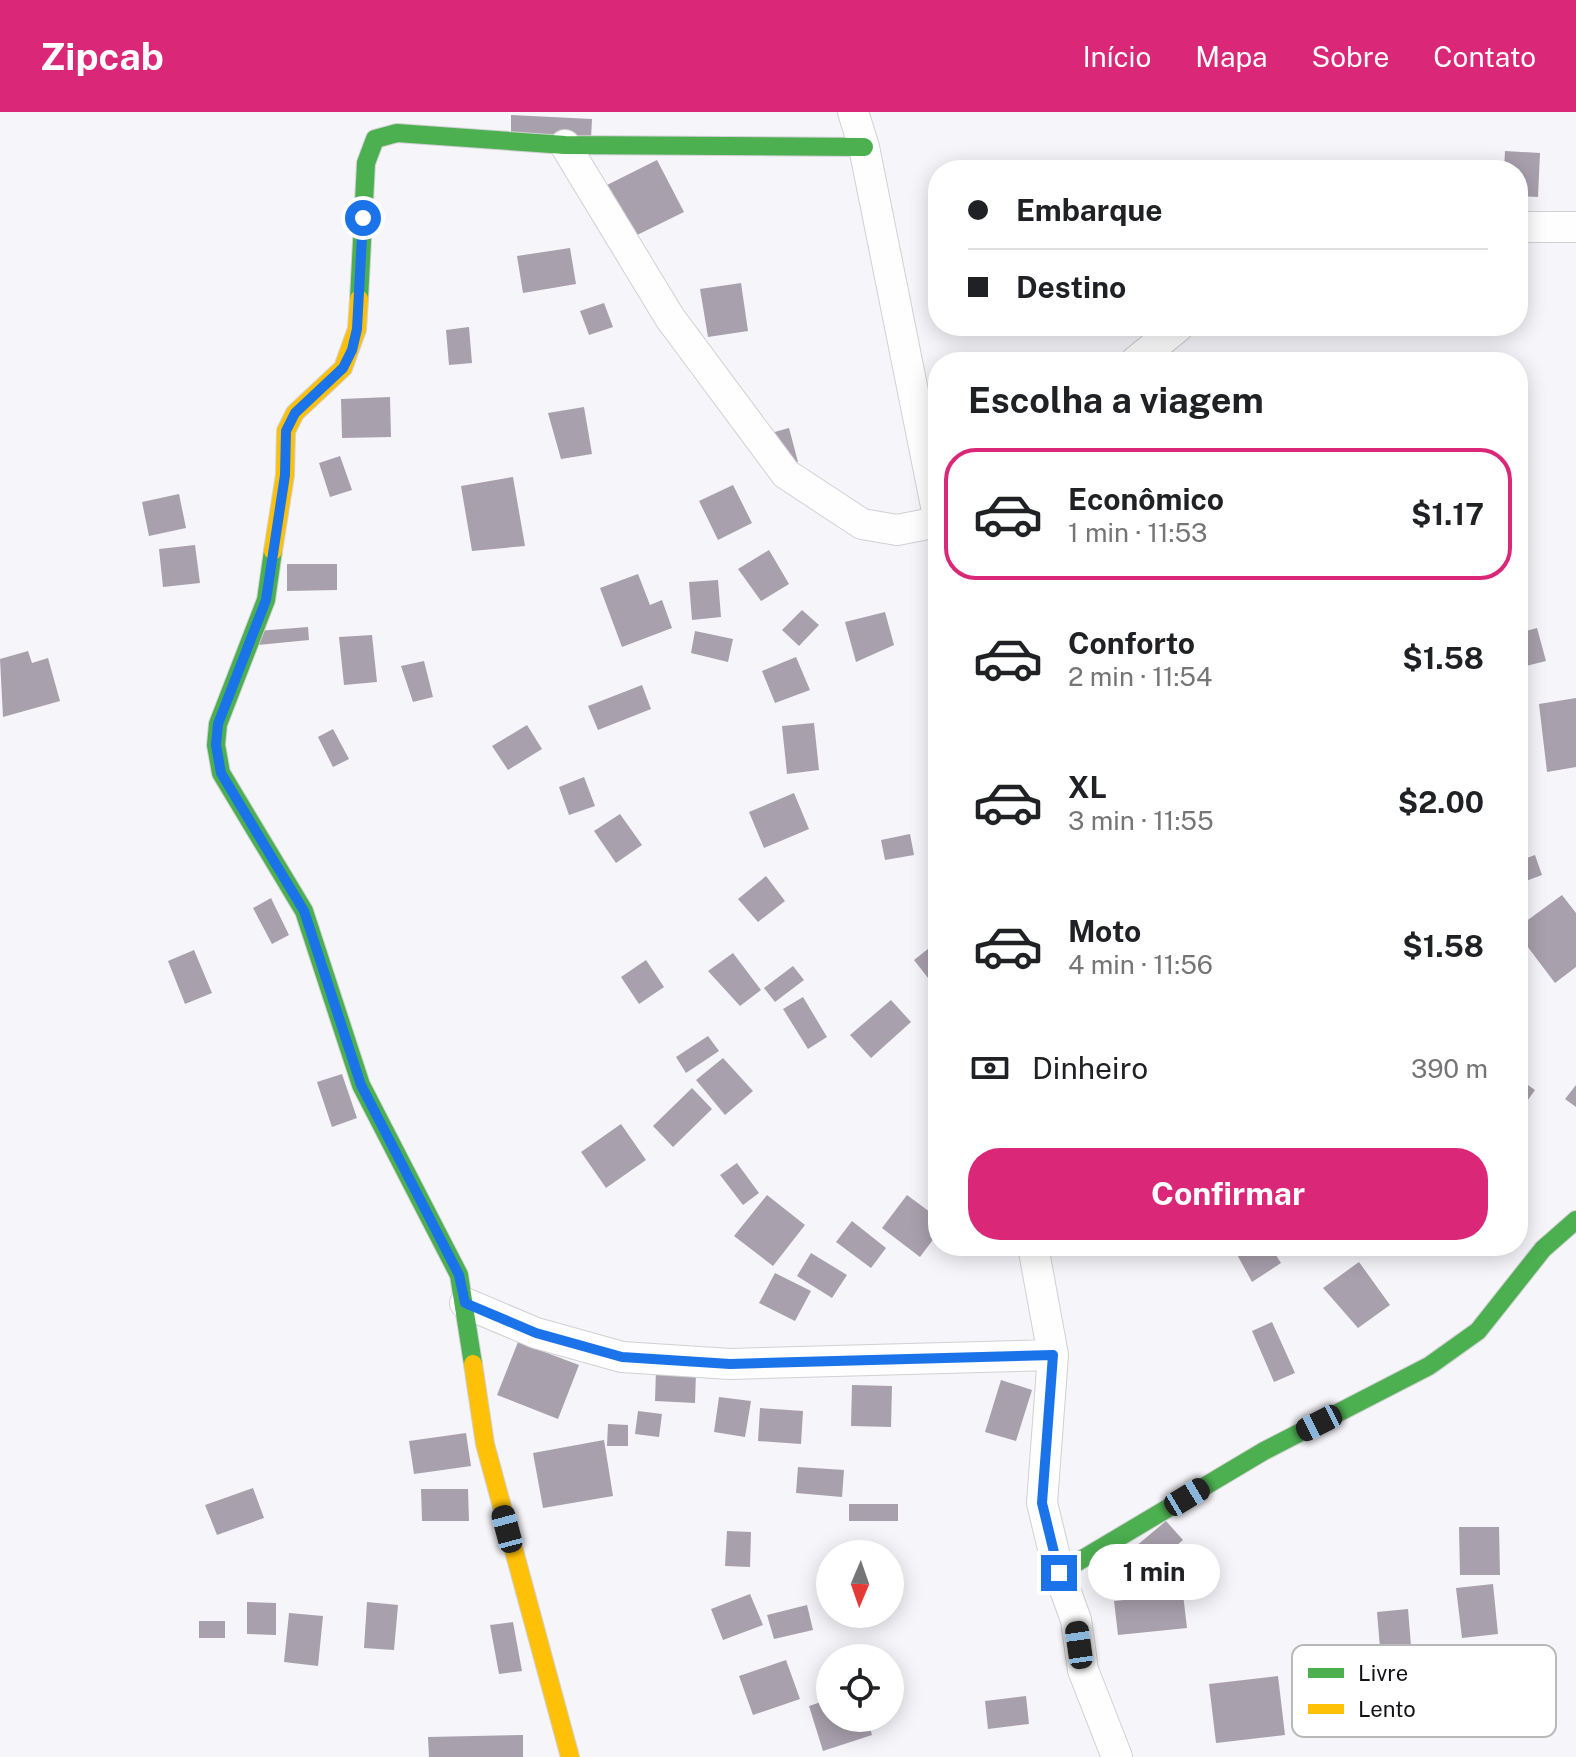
<!DOCTYPE html>
<html lang="pt">
<meta charset="utf-8">
<style>
body{margin:0;font-family:"Public Sans",sans-serif;background:#f2f2f2;color:#202124;height:100vh;display:flex;flex-direction:column;font-size:30px;white-space:nowrap}
*{box-sizing:border-box;margin:0}
p{font-size:26px;color:#757577}
.icon{flex:none;width:44px;height:44px;fill:none;stroke:currentColor;stroke-width:2;stroke-linecap:round;stroke-linejoin:round}
.map{position:relative;flex:1;overflow:hidden}
.drawer{position:absolute;left:928px;top:240px;width:600px;height:904px;display:flex;flex-direction:column;background:#fff;border-radius:32px;box-shadow:0 4px 20px #0003}
.drawer>*{flex:none}
.guide{position:absolute;left:928px;top:48px;width:600px;height:176px;border-radius:32px;box-shadow:0 4px 20px #0003;display:grid;align-content:center;height:176px;padding:0 40px;background:#fff}
.needle{width:52px;rotate:182deg}
.fabs{position:absolute;left:816px;top:1428px;display:grid;gap:16px}
.fabs a{display:grid;place-items:center;width:88px;height:88px;border-radius:50%;background:#fff;box-shadow:0 4px 20px #0003;font-size:40px}
.end{position:absolute;width:36px;height:36px;margin:-18px;border:10px solid #1a73e8;background:#fff;box-shadow:0 0 0 4px #fff}
.from{border-radius:50%}
.bubble{position:absolute;height:56px;border-radius:28px;background:#fff;box-shadow:0 4px 20px #0003;font-size:26px;font-weight:700;line-height:56px;text-align:center}
.car{position:absolute;width:24px;height:48px;margin:-24px -12px;border-radius:10px;box-shadow:0 0 6px 2px #0007;background:linear-gradient(#222 24%,#8ab4d8 0 40%,#222 0 76%,#8ab4d8 0 86%,#222 0)}
.guide b{display:flex;align-items:center;gap:28px;height:76px;font-size:30px}
.guide b+b{border-top:2px solid #e0e0e0}
.guide i{width:20px;height:20px;background:#202124}
ul{padding:0;list-style:none}
li{display:flex;align-items:center;gap:24px;height:132px;margin:0 16px 12px;padding:0 24px;border:4px solid transparent;border-radius:32px}
li div{flex:1}
li b{display:block;font-size:30px}
li em{font-style:normal;font-weight:700}
li.on{border-color:#db2777}
li>.icon{width:72px;height:72px;stroke-width:1.5}
h2{padding:0 40px;font-size:36px;line-height:96px}
.pay{display:flex;align-items:center;gap:20px;height:88px;padding:0 40px;font-size:30px}
.pay p{margin-inline-start:auto}
.primary-button{display:flex;gap:16px;margin-top:auto;padding:16px 40px}
.primary-button a{flex:1;height:92px;border-radius:32px;background:#db2777;color:#fff;font-size:32px;font-weight:700;line-height:92px;text-align:center}
header{display:flex;align-items:center;gap:48px;box-sizing:border-box;height:112px;padding:0 40px;background:#db2777;color:#fff}
header strong{font-size:38px}
nav{display:flex;gap:44px;margin-inline-start:auto;font-size:28px}
.map>svg:first-child{display:block}
</style>
<header>
<strong>Zipcab</strong>
<nav><a>Início</a><a>Mapa</a><a>Sobre</a><a>Contato</a></nav>
</header>
<div class="map">
<svg width="1576" height="1645" viewBox="0 0 1576 1645">
<rect width="100%" height="100%" fill="#f5f5fa"/>
<path fill="#a8a0ad" d="M511,3L592,7L591,27L511,22Z
M1505,39L1540,41L1538,85L1518,84V58H1504Z
M657,48L684,100L631,126L605,74Z
M570,136L576,172L523,181L517,144Z
M741,171L748,219L708,225L700,177Z
M604,191L613,215L589,223L580,199Z
M469,215L472,251L449,253L446,218Z
M1383,243V250H1336V245Z
M390,285L391,325L342,326L341,287Z
M584,295L592,342L561,347L548,301Z
M789,316L798,350L779,355L771,321Z
M340,344L352,378L330,385L319,351Z
M513,365L525,434L472,439L461,374Z
M733,373L752,411L718,428L699,389Z
M179,382L186,416L149,424L142,390Z
M195,433L200,471L163,475L159,437Z
M769,438L789,472L761,489L738,457Z
M287,452H337V478L287,479Z
M638,462L650,493L662,488L672,516L622,535L600,476Z
M718,468L721,505L692,508L689,470Z
M802,498L819,513L799,534L782,518Z
M885,500L894,533L856,550L845,510Z
M308,515L309,528L258,533L257,519Z
M1537,516L1546,549L1518,556V521Z
M695,519L733,527L728,550L691,541Z
M372,523L377,570L344,573L339,525Z
M28,539L32,551L48,546L60,589L3,605L0,547Z
M796,545L810,578L775,591L762,559Z
M424,549L433,585L413,590L401,554Z
M642,573L651,597L598,618L588,594Z
M1576,586V655L1547,660L1539,592Z
M814,611L819,658L787,662L782,614Z
M527,613L542,637L508,658L492,634Z
M333,617L349,647L333,655L318,625Z
M584,665L595,694L569,703L559,675Z
M794,681L809,717L764,736L749,700Z
M620,702L642,733L616,751L594,719Z
M910,722L914,743L885,748L881,728Z
M1535,743L1542,763L1518,772V749Z
M766,764L785,789L758,810L738,787Z
M1562,783L1576,801V855L1555,871L1518,822V815Z
M271,786L289,823L272,832L253,796Z
M938,829V858L928,866L914,848Z
M194,838L212,881L185,892L168,849Z
M733,841L761,878L740,894L708,859Z
M646,848L664,875L639,892L621,865Z
M793,854L804,868L775,890L764,876Z
M803,885L827,925L808,937L783,897Z
M891,888L911,910L871,946L850,923Z
M708,924L719,939L686,961L676,945Z
M723,946L753,979L725,1003L696,968Z
M342,962L357,1006L332,1015L317,970Z
M1518,966L1535,978L1518,1002Z
M1576,973V995L1565,987Z
M692,976L712,997L673,1035L653,1014Z
M621,1012L646,1048L606,1076L581,1040Z
M737,1051L759,1081L743,1093L720,1063Z
M767,1083L805,1113L773,1154L734,1124Z
M907,1083L938,1106V1121L920,1145L882,1116Z
M852,1109L886,1136L871,1156L836,1130Z
M1242,1134H1270L1281,1151L1252,1170L1235,1139Z
M811,1141L847,1163L832,1186L797,1164Z
M1359,1150L1390,1193L1358,1216L1323,1176Z
M775,1161L811,1179L795,1209L759,1191Z
M1272,1210L1295,1261L1274,1270L1252,1219Z
M518,1230L579,1253L558,1307L497,1283Z
M656,1258L696,1260L695,1291L655,1289Z
M1001,1268L1032,1278L1016,1329L985,1320Z
M852,1273L892,1274L891,1315L851,1314Z
M719,1285L751,1289L745,1325L714,1320Z
M760,1296L803,1299L801,1332L758,1329Z
M638,1299L662,1302L659,1325L635,1322Z
M608,1312L628,1313V1334H607Z
M466,1321L471,1354L414,1362L409,1329Z
M604,1328L613,1384L543,1396L533,1341Z
M798,1355L844,1358L842,1385L796,1381Z
M253,1376L264,1406L217,1423L205,1393Z
M421,1377H468L469,1409H422Z
M849,1392H898V1409H849Z
M1166,1409L1183,1428L1134,1470L1117,1450Z
M1459,1415H1499L1500,1463H1460Z
M727,1419L751,1420L750,1455L725,1454Z
M1493,1472L1498,1522L1462,1526L1456,1476Z
M750,1482L763,1513L723,1528L711,1497Z
M1183,1482L1187,1516L1118,1523L1114,1489Z
M247,1490L276,1491V1523L247,1522Z
M367,1490L398,1493L394,1538L364,1536Z
M807,1493L813,1518L774,1527L767,1503Z
M1408,1497L1411,1534L1380,1536L1377,1500Z
M289,1501L323,1504L318,1554L284,1550Z
M199,1509H225V1526H199Z
M513,1510L522,1559L499,1562L490,1513Z
M786,1548L800,1587L753,1603L739,1564Z
M1278,1564L1285,1623L1216,1631L1209,1572Z
M1026,1584L1029,1612L988,1617L985,1589Z
M830,1587V1606H867L872,1623L823,1639L809,1594Z
M523,1623V1645H429L428,1625Z"/>
<g fill="none" stroke-linecap="round" stroke-linejoin="round">
<defs>
<path id="street" d="M853,0L864,35L938,404
M565,33L670,206L786,362L862,412L897,418L938,410
M1518,115H1576
M1135,250L1179,214
M1033,1134L1053,1243L1042,1391L1059,1461L1076,1508L1083,1558L1117,1645
M465,1191L536,1221L622,1245L730,1252L1053,1243"/>
<path id="fast" d="M359,187L366,51L375,27L397,21L565,33L864,35
M273,439L266,488L218,612L216,633L221,661L304,799L361,973L459,1163L473,1252
M1059,1461L1264,1339L1429,1254L1478,1219L1543,1137L1576,1108"/>
<path id="slow" d="M273,439L285,363L286,319L295,301L343,256L357,217L359,187
M473,1252L485,1332L570,1645"/>
</defs>
<use href="#street" stroke="#d1d1d4" stroke-width="32"/>
<use href="#fast" stroke="#d1d1d4" stroke-width="20"/>
<use href="#slow" stroke="#d1d1d4" stroke-width="20"/>
<use href="#street" stroke="#fefefe" stroke-width="30"/>
<use href="#fast" stroke="#4caf50" stroke-width="18"/>
<use href="#slow" stroke="#ffc107" stroke-width="18"/>
</g>
<g fill="none" stroke-linecap="round" stroke-linejoin="round">
<path stroke="#1a73e8" stroke-width="10" d="M363,106L357,217L352,238L343,256L295,301L286,319L285,363L266,488L218,612L216,633L221,661L304,799L361,973L459,1163L465,1191L536,1221L622,1245L730,1252L1053,1243L1042,1391L1059,1461"/>
</g>
<rect x="1292" y="1533" width="264" height="92" rx="12" fill="#fff" stroke="#b8b8b9" stroke-width="2"/>
<rect x="1308" y="1556" width="36" height="10" fill="#4caf50"/>
<rect x="1308" y="1592" width="36" height="10" fill="#ffc107"/>
<g font-size="22" fill="#121316">
<text x="1358" y="1569">Livre</text>
<text x="1358" y="1605">Lento</text>
</g>
</svg>
<div class="fabs">
<a><svg class="needle" viewBox="-14 -14 28 28"><path d="M0-13l5 13h-10z" fill="#e53935"/><path d="M0 13l5-13h-10z" fill="#757577"/></svg></a>
<a><svg class="icon" aria-label="locate" viewBox="0 0 24 24"><circle cx="12" cy="12" r="6"/><path d="M12 2v4M12 18v4M2 12h4M18 12h4"/></svg></a>
</div>
<i class="end from" style="left:363px;top:106px"></i>
<i class="end" style="left:1059px;top:1461px"></i>
<div class="bubble" style="left:1088px;top:1432px;width:132px">1 min</div>
<i class="car" style="left:1319px;top:1311px;rotate:243deg"></i>
<i class="car" style="left:1187px;top:1385px;rotate:59deg"></i>
<i class="car" style="left:507px;top:1417px;rotate:345deg"></i>
<i class="car" style="left:1079px;top:1533px;rotate:352deg"></i>
<div class="guide">
<b><i class="from"></i>Embarque</b>
<b><i></i>Destino</b>
</div>
<section class="drawer">
<h2>Escolha a viagem</h2>
<ul>
<li class="on"><svg class="icon" aria-label="car" viewBox="0 0 24 24"><path d="M5 17H2v-5l4-1 3-4h7l3 4 3 1v5h-3M9 17h6M6 11h13"/><circle cx="7" cy="17" r="2"/><circle cx="17" cy="17" r="2"/></svg><div><b>Econômico</b><p>1 min · 11:53</p></div><em>$1.17</em></li>
<li><svg class="icon" aria-label="car" viewBox="0 0 24 24"><path d="M5 17H2v-5l4-1 3-4h7l3 4 3 1v5h-3M9 17h6M6 11h13"/><circle cx="7" cy="17" r="2"/><circle cx="17" cy="17" r="2"/></svg><div><b>Conforto</b><p>2 min · 11:54</p></div><em>$1.58</em></li>
<li><svg class="icon" aria-label="car" viewBox="0 0 24 24"><path d="M5 17H2v-5l4-1 3-4h7l3 4 3 1v5h-3M9 17h6M6 11h13"/><circle cx="7" cy="17" r="2"/><circle cx="17" cy="17" r="2"/></svg><div><b>XL</b><p>3 min · 11:55</p></div><em>$2.00</em></li>
<li><svg class="icon" aria-label="car" viewBox="0 0 24 24"><path d="M5 17H2v-5l4-1 3-4h7l3 4 3 1v5h-3M9 17h6M6 11h13"/><circle cx="7" cy="17" r="2"/><circle cx="17" cy="17" r="2"/></svg><div><b>Moto</b><p>4 min · 11:56</p></div><em>$1.58</em></li>
</ul>
<div class="pay"><svg class="icon" aria-label="cash" viewBox="0 0 24 24"><path d="M3 7h18v10H3z"/><circle cx="12" cy="12" r="2"/></svg>Dinheiro<p>390 m</p></div>
<div class="primary-button"><a>Confirmar</a></div>
</section>
</div>
